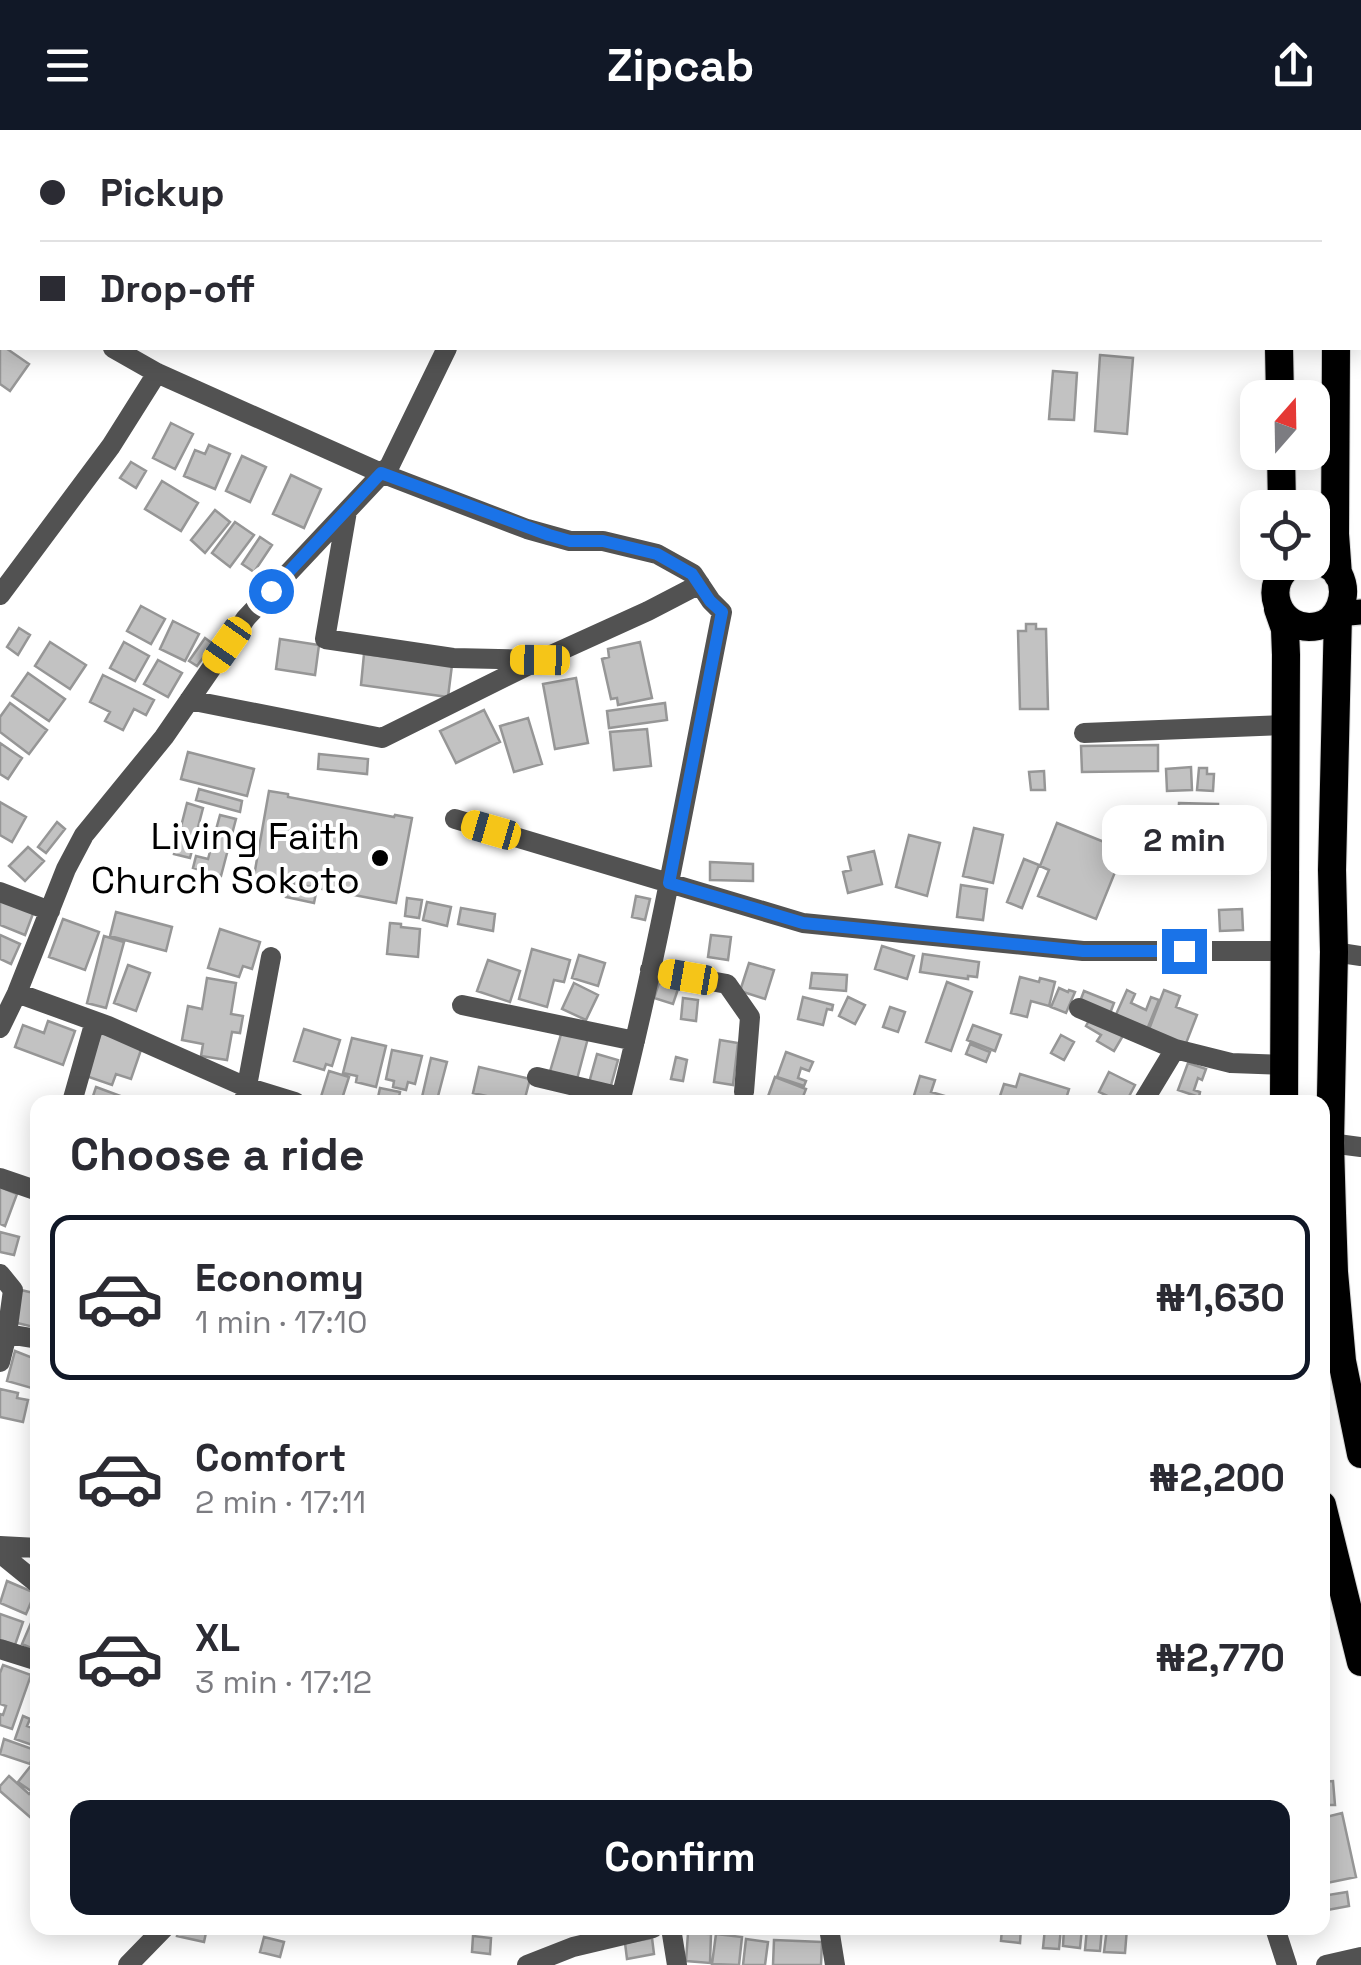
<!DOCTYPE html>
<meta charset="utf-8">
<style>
body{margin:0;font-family:"Space Grotesk",sans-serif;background:#f2f2f3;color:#2b2b33;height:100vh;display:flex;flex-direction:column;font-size:38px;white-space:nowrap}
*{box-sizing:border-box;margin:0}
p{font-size:32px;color:#7c7c81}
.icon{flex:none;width:55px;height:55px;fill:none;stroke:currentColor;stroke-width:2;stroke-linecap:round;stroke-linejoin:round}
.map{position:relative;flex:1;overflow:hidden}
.panel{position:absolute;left:30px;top:965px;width:1300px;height:840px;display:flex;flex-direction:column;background:#fff;border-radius:20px;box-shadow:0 5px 25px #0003}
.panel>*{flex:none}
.banner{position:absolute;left:0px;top:0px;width:1362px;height:220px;box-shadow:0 5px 25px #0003;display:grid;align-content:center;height:220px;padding:0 40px;background:#fff}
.needle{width:65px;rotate:20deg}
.fabs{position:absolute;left:1240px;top:250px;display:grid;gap:20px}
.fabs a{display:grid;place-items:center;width:90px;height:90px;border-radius:20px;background:#fff;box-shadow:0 5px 25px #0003;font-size:50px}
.end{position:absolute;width:45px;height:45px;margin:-22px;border:12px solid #1a73e8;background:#fff;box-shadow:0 0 0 5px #fff}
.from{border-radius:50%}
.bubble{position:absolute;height:70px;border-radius:20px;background:#fff;box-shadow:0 5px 25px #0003;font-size:32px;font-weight:700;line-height:70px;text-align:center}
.car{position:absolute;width:30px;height:60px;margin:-30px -15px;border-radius:12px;box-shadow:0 0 8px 2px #0007;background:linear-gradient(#f5c518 24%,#345 0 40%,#f5c518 0 76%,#345 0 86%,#f5c518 0)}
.banner b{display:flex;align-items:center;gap:35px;height:95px;font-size:38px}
.banner b+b{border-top:2px solid #e1e1e2}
.banner i{width:25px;height:25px;background:#2b2b33}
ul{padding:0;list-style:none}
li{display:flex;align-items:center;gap:30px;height:165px;margin:0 20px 15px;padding:0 20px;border:5px solid transparent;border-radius:20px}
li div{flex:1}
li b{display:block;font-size:38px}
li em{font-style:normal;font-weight:700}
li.selected{border-color:#111827}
li>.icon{width:90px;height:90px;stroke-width:1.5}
h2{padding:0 40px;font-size:45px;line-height:120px}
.cta{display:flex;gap:20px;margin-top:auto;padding:20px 40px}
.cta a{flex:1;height:115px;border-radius:20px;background:#111827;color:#fff;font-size:40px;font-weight:700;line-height:115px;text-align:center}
header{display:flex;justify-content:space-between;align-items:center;height:130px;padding:0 40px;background:#111827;color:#fff;font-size:45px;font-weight:700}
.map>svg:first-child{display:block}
</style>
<header><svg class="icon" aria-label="menu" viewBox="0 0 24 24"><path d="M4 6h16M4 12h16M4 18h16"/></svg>Zipcab<svg class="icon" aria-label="share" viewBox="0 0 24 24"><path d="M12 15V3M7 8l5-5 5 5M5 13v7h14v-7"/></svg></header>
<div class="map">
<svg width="1361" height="1835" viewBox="0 0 1361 1835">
<rect width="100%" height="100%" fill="#fff"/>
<path fill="#c2c2c2" stroke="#969696" stroke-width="2.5" d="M0,214L29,234L10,261L0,254Z
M1100,225L1133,228L1127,304L1095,301Z
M1053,241L1077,243L1074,290L1049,289Z
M171,293L193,304L175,339L153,328Z
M209,315L230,324L215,359L184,346L195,320L205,324Z
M242,326L266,337L250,372L226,361Z
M131,332L146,341L136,358L120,348Z
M291,345L321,359L304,398L273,384Z
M162,351L198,373L181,401L145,379Z
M215,380L230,392L205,423L191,410Z
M235,392L254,405L230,437L212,423Z
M260,407L272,415L254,442L242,434Z
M141,476L165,489L151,514L127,501Z
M173,491L199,504L185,531L160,519Z
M1026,494H1036V499H1046L1048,579H1020L1018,501H1026Z
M19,498L30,505L18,525L7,517Z
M205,508L213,514L197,536L189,531Z
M280,509L319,515L315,545L276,539Z
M50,512L86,535L70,559L35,536Z
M124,512L149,526L135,551L110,538Z
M640,512L652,568L618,575L617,568L611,569L602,529L609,527L608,519Z
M364,524L452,535L448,567L361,555Z
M158,530L182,543L168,567L144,554Z
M28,543L65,569L49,591L12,566Z
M103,545L154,570L146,585L134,579L123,600L105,591L110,582L90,572Z
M576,548L588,613L555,619L543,554Z
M10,573L47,600L29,624L0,602V587Z
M665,573L667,590L609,598L607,581Z
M484,580L500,612L456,633L440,601Z
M528,588L542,634L514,642L500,596Z
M647,599L651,636L614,640L610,602Z
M0,613L22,628L8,649L0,644Z
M1158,615V641L1082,642L1081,616Z
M188,622L254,639L247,666L181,649Z
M319,624L368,629L367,644L318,639Z
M1191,637L1192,660L1167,661L1166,639Z
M1199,638H1207V644H1214L1213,661L1197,660Z
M1044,641L1045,660H1031L1029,642Z
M199,659L242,671L240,682L196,670Z
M269,661L288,664V667L394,687L395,685L412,688L396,773L254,746Z
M0,672L26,687L12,712L0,705Z
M187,673L203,678L190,728L174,724Z
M1179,673L1218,674V694L1178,693Z
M220,685L236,689L221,746L193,738L196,726L208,729Z
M57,692L65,699L46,723L38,717Z
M1057,693L1124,720L1096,789L1038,766L1049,740L1040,736Z
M974,698L1003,705L993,753L963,746Z
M909,705L940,713L927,766L896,757Z
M1187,712L1213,714V730L1187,729Z
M28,717L44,731L25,751L9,736Z
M874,721L882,754L848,763L843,742L851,740L848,727Z
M1024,729L1039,735L1022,778L1007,772Z
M710,732L753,734V751L710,750Z
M961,755L987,759L983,790L957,787Z
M287,757L316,763L314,773L286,767Z
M636,766L650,769L645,790L632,787Z
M0,767L34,781L25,805L0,795Z
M407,768L422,770L419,788L405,786Z
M427,772L451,777L447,796L423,790Z
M461,778L495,784L493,801L458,794Z
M1242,779L1243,800L1220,801L1219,780Z
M116,782L172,797L166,821L110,806Z
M63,789L99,802L85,840L49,827Z
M390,793L401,794V797L420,799L418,827L387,824Z
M220,799L260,812L252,839L243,836L239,847L208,838Z
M0,805L20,814L11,834L0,829Z
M711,805L731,807L728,830L708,827Z
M104,806L124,812L106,878L87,873Z
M882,816L914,826L907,849L875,839Z
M532,819L570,830L564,852L554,850L547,877L519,869Z
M923,824L979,832L977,847L968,846V849L920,842Z
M579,825L605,833L598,856L572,848Z
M488,830L520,841L510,872L477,861Z
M749,833L774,840L765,869L740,861Z
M128,835L150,843L136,881L114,873Z
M812,843L847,845L846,861L810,858Z
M1020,847L1039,852L1040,848L1055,852L1049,876L1031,871L1027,887L1011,883Z
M207,848L236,853L231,884L243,886L240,903L232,902L227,930L201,926L203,914L182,910L188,876L202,879Z
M947,852L972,862L951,921L926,912Z
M574,853L598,865L586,890L562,879Z
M659,853L678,859L673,874L654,868Z
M1059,858L1068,862L1069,860L1075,862L1066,883L1051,877Z
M1127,860L1135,864L1131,873L1146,880L1151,867L1159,870L1146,902L1114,889Z
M1164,860L1180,866L1176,877L1197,885L1185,916L1148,902Z
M1084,861L1114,873L1109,886L1079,874Z
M803,867L833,875L832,880L827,879L823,895L798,889Z
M848,867L865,875L855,894L839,886Z
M683,868L698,870L696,891L681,889Z
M890,877L905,882L898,902L883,897Z
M1092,885L1124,904L1114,921L1097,911L1101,905L1086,896Z
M48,891L75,901L63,935L15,917L23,895L44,903Z
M973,895L1001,905L995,921L967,910Z
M304,899L340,910L332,936L326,934L324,940L294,931Z
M562,901L588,908L576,953L549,945Z
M101,903L142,917L131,949L116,944L112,955L86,946Z
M1061,905L1074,912L1064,930L1051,923Z
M352,908L386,916L376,957L356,952L357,946L343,943Z
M720,910L738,913L733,955L714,952Z
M970,914L990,922L986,932L966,924Z
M392,920L422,926L415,954L408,952L406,960L393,957L394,951L386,949Z
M786,922L813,932L809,941L801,938L798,948L806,951L804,956L777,947Z
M597,924L618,930L610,959L589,953Z
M676,927L687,930L683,951L671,949Z
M431,928L447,932L437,970L422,967Z
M1188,933L1206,939L1202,950L1198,948L1194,960L1200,962L1199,967L1178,960Z
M479,937L530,949L524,972H513L473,963Z
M329,941L349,947L341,972L320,970Z
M1109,942L1135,955L1126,972H1120L1099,962Z
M1020,944L1069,959L1065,972H998L1004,954L1016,957Z
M920,946L935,950L931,962L955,969L953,972H912Z
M775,947L806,959L801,972L788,967L786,972H766Z
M96,957L126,968L125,972H91Z
M380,958L400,962L398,972H377Z
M0,1057L17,1064L5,1096L0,1094Z
M0,1102L19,1107L14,1125L0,1122Z
M21,1160L38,1164V1198L13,1192Z
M15,1221L38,1230L35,1259L7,1251Z
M0,1259L18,1263L17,1268L28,1270L23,1292L0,1287Z
M7,1451L35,1463L26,1484L0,1473Z
M0,1484L23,1492L15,1515L0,1510Z
M31,1493L38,1495V1521L22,1514Z
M3,1535L31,1545L12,1599L0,1595V1584L3,1585L6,1576L0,1574V1543Z
M23,1586L30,1589L27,1596L38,1600V1617L15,1609Z
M4,1609L35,1620L30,1634L0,1624Z
M37,1628L38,1652L31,1661L18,1652Z
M9,1646L29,1664L38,1654V1694L0,1661V1656Z
M1333,1651L1335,1675H1322V1652Z
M1342,1683L1356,1747L1322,1754V1688Z
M1347,1762L1349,1776L1322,1781V1766Z
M179,1798H207L204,1812L177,1806Z
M1002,1798H1021L1020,1813L1001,1811Z
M1045,1798H1061L1059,1819L1043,1818Z
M1064,1798H1082L1080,1818L1063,1816Z
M1087,1798H1102L1100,1821L1085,1820Z
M1107,1798H1127L1125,1823L1104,1822Z
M688,1803L711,1804L710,1833L686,1831Z
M716,1804L742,1807L739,1835L712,1834Z
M473,1806L491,1808L490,1824L472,1822Z
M264,1807L284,1812L280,1827L260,1822Z
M652,1808L654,1824L627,1829L625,1813Z
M746,1809L768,1812L765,1835H743Z
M774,1810L822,1812L821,1835H773Z"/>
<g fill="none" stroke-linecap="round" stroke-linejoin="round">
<defs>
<path id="primary" d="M1338,484L1361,482"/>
<path id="trunk" d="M1279,0L1280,2
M1338,0V2
M1279,218L1280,268
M1336,218L1335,404L1338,445
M1281,322L1282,378
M1296,432C1258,450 1277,505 1318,496C1339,491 1349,465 1339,445C1334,436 1322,432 1312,430
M1278,479L1285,499L1286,525L1284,972
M1338,484L1332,740L1334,822L1330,1013L1332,1083L1334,1142L1342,1231L1361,1324
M1322,1375L1361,1532"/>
</defs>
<use href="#primary" stroke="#dbdbdb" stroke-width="28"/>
<use href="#trunk" stroke="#dbdbdb" stroke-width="30"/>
<path stroke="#525252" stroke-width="20" d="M540,2L542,0
M747,2L751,0
M0,170L2,171
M1360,174H1361
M113,218L157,243L381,343L527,399L570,411H603L657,424L693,444L711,471L722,482C689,646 661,810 620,972
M347,381L325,509L453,528L540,530L648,481L700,454
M0,465L111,316L157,243
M189,570L382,608L535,532
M1084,603L1284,595
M455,689L803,793L1083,821H1284
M0,762L50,781
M1334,822L1361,826
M650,840L727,854L750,887L744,962
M17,863L108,896L246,957L295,972
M462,875L635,911
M1079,878L1175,919L1231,933L1285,935
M0,898L17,863L66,739L84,705L164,607L246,488L390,335L447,218
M537,947L621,967
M72,972L95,891
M244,972L271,827
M1143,972L1175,919
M1330,1013L1361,1017
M0,1048L38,1061
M0,1144L13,1160L7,1204L0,1232
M7,1204L38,1209
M0,1416L38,1418
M0,1423L38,1454
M0,1519L38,1531
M671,1798L677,1835
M829,1798L835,1835
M1275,1798L1287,1835
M128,1835L164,1798
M527,1835L573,1817L653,1798
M1326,1835L1361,1827"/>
<use href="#primary" stroke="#000" stroke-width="25"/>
<use href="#trunk" stroke="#000" stroke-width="28"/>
</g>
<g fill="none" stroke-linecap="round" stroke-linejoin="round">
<path stroke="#1a73e8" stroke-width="12" d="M271,461L381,343L549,405L570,411H603L657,424L692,444L710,471L722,482L669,753L803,793L1083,821H1184"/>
</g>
<circle fill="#000" stroke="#fff" stroke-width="4" cx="380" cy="728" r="10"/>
<g text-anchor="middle" stroke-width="8" stroke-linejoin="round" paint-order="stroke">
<g font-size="38" fill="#000" stroke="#fff" text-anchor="end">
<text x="360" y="719">Living Faith<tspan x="360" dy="44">Church Sokoto</tspan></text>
</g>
</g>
</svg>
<div class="fabs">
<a><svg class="needle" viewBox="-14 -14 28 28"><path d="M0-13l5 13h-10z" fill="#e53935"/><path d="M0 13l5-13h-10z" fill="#7c7c81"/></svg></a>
<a><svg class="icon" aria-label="locate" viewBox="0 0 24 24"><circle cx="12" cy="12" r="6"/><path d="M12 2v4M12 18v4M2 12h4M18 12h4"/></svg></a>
</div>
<i class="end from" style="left:271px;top:461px"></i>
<i class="end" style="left:1184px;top:821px"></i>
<div class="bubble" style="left:1102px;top:675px;width:165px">2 min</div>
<i class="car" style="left:227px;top:515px;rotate:215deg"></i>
<i class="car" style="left:540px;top:530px;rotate:271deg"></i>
<i class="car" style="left:491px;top:700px;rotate:286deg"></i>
<i class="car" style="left:688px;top:847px;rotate:280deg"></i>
<div class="banner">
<b><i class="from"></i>Pickup</b>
<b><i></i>Drop-off</b>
</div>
<section class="panel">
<h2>Choose a ride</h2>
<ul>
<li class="selected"><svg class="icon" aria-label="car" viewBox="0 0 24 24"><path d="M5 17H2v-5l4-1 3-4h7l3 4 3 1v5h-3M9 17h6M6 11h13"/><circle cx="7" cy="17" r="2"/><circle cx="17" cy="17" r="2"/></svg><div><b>Economy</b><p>1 min · 17:10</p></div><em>₦1,630</em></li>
<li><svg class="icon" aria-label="car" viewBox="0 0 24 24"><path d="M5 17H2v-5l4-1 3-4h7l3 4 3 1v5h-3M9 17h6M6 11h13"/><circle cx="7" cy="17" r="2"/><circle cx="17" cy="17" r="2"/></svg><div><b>Comfort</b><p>2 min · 17:11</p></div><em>₦2,200</em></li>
<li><svg class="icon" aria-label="car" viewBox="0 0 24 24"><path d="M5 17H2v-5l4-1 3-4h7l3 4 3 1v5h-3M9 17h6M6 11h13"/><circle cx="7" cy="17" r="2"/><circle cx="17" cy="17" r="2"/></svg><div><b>XL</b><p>3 min · 17:12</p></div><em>₦2,770</em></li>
</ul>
<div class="cta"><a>Confirm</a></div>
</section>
</div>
